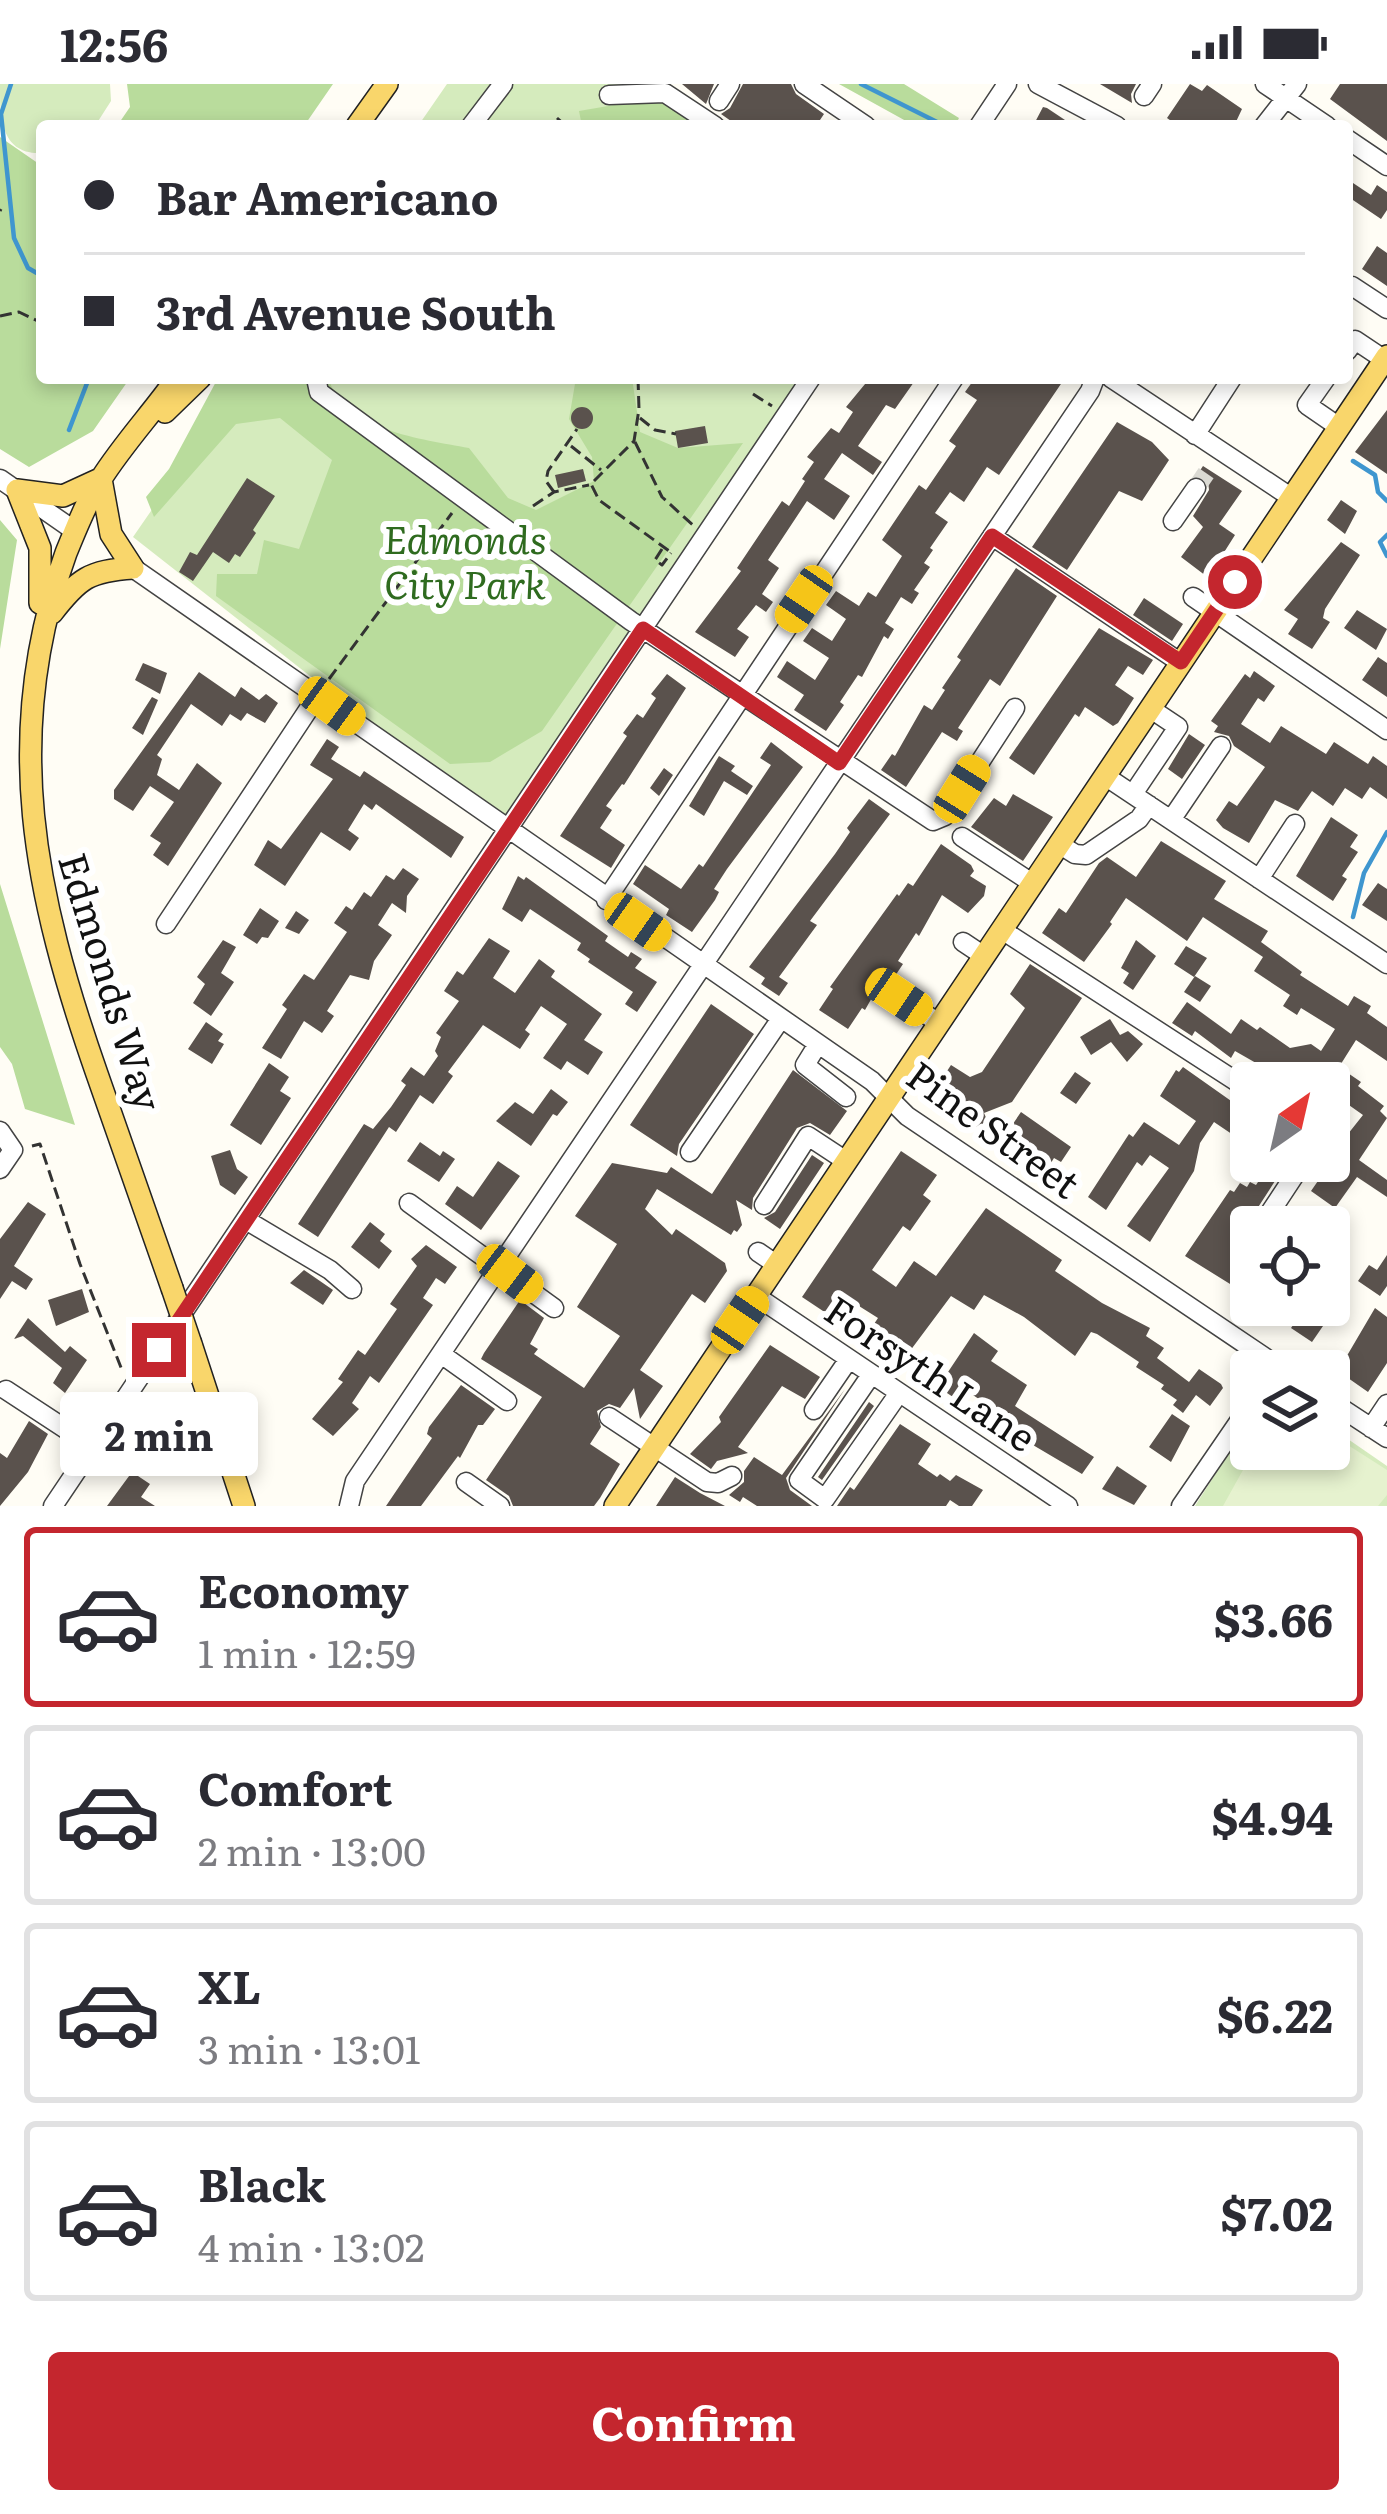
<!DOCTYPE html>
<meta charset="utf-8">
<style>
body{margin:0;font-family:Literata,serif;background:#f7f7f7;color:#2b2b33;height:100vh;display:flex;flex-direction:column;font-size:45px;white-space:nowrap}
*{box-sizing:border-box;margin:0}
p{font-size:39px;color:#7c7c81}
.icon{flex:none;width:66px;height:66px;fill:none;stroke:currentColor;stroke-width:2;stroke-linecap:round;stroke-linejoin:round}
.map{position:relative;height:1422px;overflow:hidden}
.sheet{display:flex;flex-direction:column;background:#fff;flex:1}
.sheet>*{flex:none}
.top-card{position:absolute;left:36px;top:36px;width:1317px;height:264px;border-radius:12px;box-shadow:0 6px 18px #0003;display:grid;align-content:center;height:264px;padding:0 48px;background:#fff}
.needle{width:78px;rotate:34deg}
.tools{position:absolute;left:1230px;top:978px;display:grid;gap:24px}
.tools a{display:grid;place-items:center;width:120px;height:120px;border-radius:12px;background:#fff;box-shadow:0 6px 18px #0003;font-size:60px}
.end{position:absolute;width:54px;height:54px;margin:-27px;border:15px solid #c4262e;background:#fff;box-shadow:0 0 0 6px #fff}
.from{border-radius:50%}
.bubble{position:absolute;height:84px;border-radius:12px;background:#fff;box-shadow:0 6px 18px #0003;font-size:39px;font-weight:700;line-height:84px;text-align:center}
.car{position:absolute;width:36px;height:72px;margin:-36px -18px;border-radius:15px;box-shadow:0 0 9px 3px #0007;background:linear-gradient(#f5c518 24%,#345 0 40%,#f5c518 0 76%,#345 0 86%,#f5c518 0)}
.top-card b{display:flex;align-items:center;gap:42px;height:114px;font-size:45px}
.top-card b+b{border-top:3px solid #e1e1e2}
.top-card i{width:30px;height:30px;background:#2b2b33}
ul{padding:21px 0 0;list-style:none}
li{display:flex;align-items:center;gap:36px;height:180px;margin:0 24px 18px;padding:0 24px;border:6px solid #e1e1e2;border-radius:12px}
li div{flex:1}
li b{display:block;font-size:45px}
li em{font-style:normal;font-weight:700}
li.current{border-color:#c4262e}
li>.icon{width:108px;height:108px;stroke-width:1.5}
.cta{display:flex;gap:24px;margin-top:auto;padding:24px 48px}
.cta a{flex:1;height:138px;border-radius:12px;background:#c4262e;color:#fff;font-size:48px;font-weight:700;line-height:138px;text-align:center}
.status{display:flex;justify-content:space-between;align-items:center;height:84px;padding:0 60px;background:#fff;direction:ltr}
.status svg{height:33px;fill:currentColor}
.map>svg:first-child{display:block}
</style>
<div class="status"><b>12:56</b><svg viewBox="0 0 49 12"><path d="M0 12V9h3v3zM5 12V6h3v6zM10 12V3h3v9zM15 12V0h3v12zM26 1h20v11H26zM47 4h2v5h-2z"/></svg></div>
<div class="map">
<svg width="1387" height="1422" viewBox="0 0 1387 1422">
<rect width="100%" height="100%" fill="#fffdf5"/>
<path fill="#d5ebbd" d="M0,0H110L111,17L95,42H42V69C0,71 0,32 0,0Z
M447,0H670L730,42H418Z
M243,294H810L506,746L133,453Z
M1251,1334V1365H1329V1342L1387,1382V1422H1195Z"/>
<path fill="#b9dc9c" d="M127,0H333L304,42H117L130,23Z
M647,0H663L668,14L705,42H582L579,27L649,15Z
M839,0H904L959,34L955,42H915Z
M0,53L42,82V294H130L93,347L29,383L0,365Z
M218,294H328C346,347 421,355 469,364L508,414L536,426L594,397L592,373L569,335L576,294H632L640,348L678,364L743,359L542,647L490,678L450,680L216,512L217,490H257L264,456L299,465L332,376L280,334L236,340L154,433L146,413L169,385Z
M0,436L17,456L0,565Z
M0,800L75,1041L25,1025L12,980L0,963Z"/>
<path fill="#e6f2cf" d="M1329,1349L1387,1386V1411L1378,1422H1223L1243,1386L1235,1382L1251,1357V1365H1329Z"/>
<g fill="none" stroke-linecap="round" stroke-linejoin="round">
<path stroke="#3f96cf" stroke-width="4.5" d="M11,0L1,30L14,154L28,184L42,192
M861,0L943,41
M69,346L89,294
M1353,377L1375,391L1378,408L1387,417
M1387,451L1380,458L1387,472
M1353,833L1364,789L1387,748"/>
</g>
<path fill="#5a524d" d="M682,0H714L706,20Z
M743,0H791L796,10L824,30L816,42H738L721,30L730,24Z
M1100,0H1136L1131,10L1132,19Z
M1190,0L1202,7L1207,1L1242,25L1234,42H1178L1167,34Z
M1340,0H1387V57L1330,15Z
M1043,23L1047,24L1074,42H1033Z
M1347,95L1371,111L1377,101L1387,108V126L1381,135L1347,112Z
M1377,162L1387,169V202L1362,185Z
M870,294H907L914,298L895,325L886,321L858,362L882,378L873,391L842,369L824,395L850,412L834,436L807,417L768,476L779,484L762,510L773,518L766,528L756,521L737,545L749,553L735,573L695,548L741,487L737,484L782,417L789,422L805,397L802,395L814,378L807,373L831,344L839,349L853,328L846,323Z
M975,294H1065L999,391L987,383L964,418L950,408L935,429L948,438L930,464L933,466L924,479L930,483L914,506L919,509L912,520L901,513L885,539L894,545L888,555L884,552L862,593L858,591L840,618L844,621L826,647L794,626L804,611L777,593L787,577L815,596L829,574L803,557L812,544L832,557L846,535L826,521L836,507L859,522L868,508L876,513L902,472L882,456L919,401L926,406L956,362L949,357L977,316L965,308Z
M571 334a11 11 0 1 1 22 0a11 11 0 1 1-22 0Z
M1387,326V390L1355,368Z
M1117,338L1152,358L1169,376L1142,417L1119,407L1067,486L1032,463Z
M705,342L708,359L678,364L675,347Z
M1203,382L1242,407L1219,440L1235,451L1216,481L1222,487L1214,498L1181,473L1203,443L1193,432L1209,406L1208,397L1197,391Z
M583,385L586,397L558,404L555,391Z
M247,394L275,412L253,446L256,449L240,473L235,470L229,479L213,468L193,497L179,488L190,468L197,471Z
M1341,416L1357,427L1345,450L1327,436Z
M1341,458L1360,471L1325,525L1323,534L1330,538L1312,565L1288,550L1298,535L1284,526Z
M1016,484L1057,512L1000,602L990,595L958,644L963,647L957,657L942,648L906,703L881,686L892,670L895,672L924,621L932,626L945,606L942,604L961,576L957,573Z
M1144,514L1183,540L1172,557L1133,531Z
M1357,526L1387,545L1376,566L1344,544Z
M1099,544L1153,576L1143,591L1128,582L1115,601L1134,614L1118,639L1113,642L1085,623L1079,633L1075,630L1034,691L1009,674Z
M1378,573L1387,579V613L1362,596Z
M143,579L167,589L160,610L135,596Z
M1254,587L1275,602L1264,618L1258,614L1241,640L1270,659L1281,642L1326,670L1334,658L1368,680L1373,672L1387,682V715L1370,703L1362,715L1345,704L1333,722L1312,707L1298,727L1275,716L1249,759L1223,744L1216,736L1229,717L1237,722L1265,683L1234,662L1229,652L1214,648L1218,642L1211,637L1245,590L1250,594Z
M199,588L235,613L241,603L259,616L266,610L278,619L265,639L247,629L241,637L230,630L222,642L191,620L157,671L162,675L157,691L179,706L197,679L222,699L168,782L153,771L161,759L150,752L174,718L150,702L133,727L114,715V706Z
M667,590L686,604L624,701L622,700L606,722L612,726L600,744L625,761L611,784L560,752L627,652L623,649L637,630L643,634L656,614L651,610Z
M152,613L158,616L143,651L132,644Z
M1189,650L1205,661L1182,695L1168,685Z
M327,655L339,663L331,675L360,693L364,687L464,753L451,774L376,720L372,726L364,720L348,746L359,754L350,767L321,748L285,802L254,781L268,756L281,765L333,695L310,681Z
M771,658L803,683L727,785L714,805L719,808L715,816L692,848L666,831L669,825L633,800L645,781L681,805L699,780L703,783L771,681L760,674Z
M719,672L735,682L731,687L753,702L747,711L724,697L704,732L689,722Z
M664,684L673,691L659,712L650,704Z
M1013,710L1053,733L1023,777L971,743L994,714L1006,722Z
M869,715L890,730L810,837L817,841L779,893L788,899L779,912L761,900L765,894L749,883L835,770L850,748L847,744Z
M1331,733L1358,751L1350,763L1358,768L1342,792L1347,795L1333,817L1296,792Z
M1161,757L1226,797L1214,815L1268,847L1261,858L1302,888L1300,891L1348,922L1354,912L1371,922L1367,929L1387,943V977L1356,956L1339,983L1361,998L1358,1002L1384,1022L1380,1027L1387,1034L1359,1076L1387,1096V1113L1357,1093L1335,1124L1311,1107L1320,1094L1324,1097L1346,1064L1340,1060L1363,1031L1329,1007V999H1315L1303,991L1299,996L1291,994L1266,978L1263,983L1235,967L1231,974L1195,947L1192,952L1172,939L1187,918L1231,950L1241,935L1257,946L1260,943L1290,964L1311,960L1321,967L1335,945L1301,924L1297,931L1283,922L1290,911L1254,887L1263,873L1203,833L1187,857L1126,814L1110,838L1112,840L1084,878L1042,849L1059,824L1066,829L1099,779L1107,773L1136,793Z
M941,760L971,781L974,787L970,792L986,802L984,812L968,829L942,811L919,852L916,849L898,877L903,880L895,892L887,887L865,926L862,924L848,945L819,926L833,905L830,903L897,810L899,812L908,799L913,802Z
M403,784L419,795L407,812L406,829L392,819L378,841L392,851L374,877L369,896L350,891L327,927L334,932L322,949L304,937L281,975L262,964L287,925L282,921L304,890L314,896L347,848L334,839L346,822L352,826L364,808L371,813L386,791L394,796Z
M518,792L524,796L526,793L608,852L605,857L628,873L631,868L642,875L635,884L657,898L637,928L625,920L633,908L588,878L590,875L577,866L581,859L530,825L522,838L502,825Z
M1378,799L1387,805V837L1362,821Z
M260,824L279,837L268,854L262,853L257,860L243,851Z
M296,827L309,836L299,850L285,844Z
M489,854L510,867L493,894L515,909L539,875L555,887L551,893L602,930L584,956L603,968L588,991L567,977L561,986L543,974L567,940L541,922L525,946L530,950L520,965L483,941L448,988L453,992L433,1020L420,1011L396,1048L389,1043L318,1153L298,1140L364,1040L373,1045L391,1023L406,1001L401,997L411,983L424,992L438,972L435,967L441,953L436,949L459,917L444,907L457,887L463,891Z
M223,856L236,863L221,889L234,898L211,932L193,919L205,900L197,893Z
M1136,856L1156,872L1133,906L1123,899L1129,889L1121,884Z
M1186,862L1207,874L1194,893L1174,880Z
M1030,880L1082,914L1012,1018L984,1029L988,1038L975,1043L930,1013L951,981L970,993L982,988L1025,924L1010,910Z
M1195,892L1211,902L1200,918L1184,908Z
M711,920L754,950L679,1060L677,1072L630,1041Z
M1110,935L1120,951L1128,947L1143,960L1127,978L1111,958L1091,971L1080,953Z
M206,938L223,950L218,957L224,960L212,980L188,965Z
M269,979L289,993L280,1007L291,1014L261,1061L230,1041Z
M1183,983L1251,1031V1063L1214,1038L1200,1059L1194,1087L1150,1158L1127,1142L1169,1084L1150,1071L1142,1082L1137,1078L1106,1126L1088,1113L1129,1050L1133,1053L1144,1038L1179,1061L1196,1037L1160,1012L1176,986L1179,988Z
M793,986L847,1027L830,1051L810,1039L797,1044L753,1114L752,1126L736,1116L742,1141L737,1148L734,1146L731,1151L657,1105L645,1125L672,1151L676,1145L725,1179L727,1187L705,1219L692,1210L640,1286L663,1302L640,1335L634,1304L620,1324L609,1320L597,1327L601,1343L590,1360L620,1380L600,1414L594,1422H513L509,1412L486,1396L542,1313L481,1275L484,1269L520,1216L544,1234L530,1260L538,1265L534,1270L584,1304L620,1252L577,1223L617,1160L575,1132L612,1079L667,1089L671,1083L712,1110Z
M1075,988L1091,999L1076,1020L1060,1009Z
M551,1005L568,1018L557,1032L553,1030L531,1062L496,1037L515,1018L533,1030Z
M1021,1028L1071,1063L1061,1078L1054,1074L1049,1082L1042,1081L1004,1053Z
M420,1058L440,1072L443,1067L455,1075L439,1098L407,1077Z
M230,1066L237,1085L248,1093L235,1111L220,1101L211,1072Z
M901,1067L937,1091L923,1111L931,1117L910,1147L903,1142L872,1186L896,1203L914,1177L936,1192L986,1124L1062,1176L1055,1187L1102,1219L1150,1244L1146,1252L1164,1264L1157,1274L1189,1298L1199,1285L1221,1300L1223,1304L1210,1322L1196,1311L1183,1329L1173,1321L1177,1316L1161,1305L1164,1301L1136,1283L1139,1278L1097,1250L1091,1248L1075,1272L1024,1233L984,1211L974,1226L951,1212L901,1279L864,1255L878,1234L851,1217L838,1237L802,1213Z
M812,1071L824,1079L780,1145L764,1134L775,1128Z
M498,1077L520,1092L481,1146L445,1120L457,1102L473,1113Z
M1272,1077H1288L1235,1159L1251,1169V1213L1185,1172L1230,1106L1234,1108L1240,1099L1247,1103L1250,1098L1256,1101Z
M28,1118L46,1130L14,1182L33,1195L26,1206L12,1197L0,1215V1155Z
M1293,1124L1321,1143H1280Z
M370,1138L385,1150L380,1157L392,1167L379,1185L351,1163Z
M426,1161L457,1183L445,1200L436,1194L423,1214L433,1221L379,1299L370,1292L352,1319L359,1325L333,1352L312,1335L343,1298L338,1295L358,1266L365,1271L397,1225L390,1220L417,1182L411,1175Z
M1387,1171V1202L1380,1212L1358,1197L1369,1181L1377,1186Z
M304,1186L333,1206L323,1221L290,1199Z
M82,1205L89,1228L56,1242L48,1216Z
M1301,1221H1326L1334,1226L1312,1258L1291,1244L1300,1231L1296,1228Z
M1375,1224L1387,1233V1279L1368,1308L1338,1287Z
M28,1234L65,1268L70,1262L87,1276L65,1309L53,1299L62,1284L23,1252L14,1255Z
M974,1249L998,1267L991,1277L1027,1301L1015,1322L1094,1373L1082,1390L1009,1347L1014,1339L970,1309L965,1313L960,1310L956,1315L944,1307L948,1301L945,1298L948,1288Z
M770,1261L820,1293L805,1315L782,1302L738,1363L748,1369L717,1377L711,1385L690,1370L721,1338L719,1333Z
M461,1301L495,1325L483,1341H478L460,1374L458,1372L421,1422H386L432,1354L427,1350L429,1343Z
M845,1305L786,1394L790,1406L812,1422H757L743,1413L740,1418L729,1411L744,1398V1387L754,1373L782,1391Z
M869,1318L874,1322L822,1396L818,1393Z
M1172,1330L1190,1342L1171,1378L1149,1363Z
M29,1337L48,1350L28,1388L0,1422V1369L7,1374Z
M900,1340L931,1360L918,1380L937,1393L940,1390L950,1397L956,1391L983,1406L972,1422H959L950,1416L946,1422H837L850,1403L854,1406Z
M1117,1382L1147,1402L1134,1421L1102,1405Z
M132,1388L150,1400L141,1413L155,1422H107Z
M675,1393L700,1409L725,1422H656Z"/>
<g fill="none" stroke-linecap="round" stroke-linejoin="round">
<path stroke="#dbdad3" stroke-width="18" stroke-dasharray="18 9" stroke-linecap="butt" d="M1196,404L1209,385"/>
<defs>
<path id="minor" d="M804,0L866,42
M1038,0L1117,42
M1265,0L1327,42
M609,11L665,9L715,42
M1144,12L1152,0
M719,17L730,0
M471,42L503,0
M979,42L1007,0
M1264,42L1297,0
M1347,55L1387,82
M1352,202L1387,225
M1347,267L1355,256L1385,276
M316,294L319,308L631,537L933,737L945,732L1015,624
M1111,294L1292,414
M1326,294L1307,321L1339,343
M1195,351L1232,294
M0,395L75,447
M1173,437L1196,404
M992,452L1181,579
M133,484L872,997L907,1032L1285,1287
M1193,513L1387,646
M1105,692L1387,880
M1133,710L1178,643L1151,625
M1171,736L1221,662
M962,753L1032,799
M1059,760L1075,770L1086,771L1139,735L1149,721
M1259,795L1295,740
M606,816L954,294
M166,840L318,611
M1002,846L1251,1007
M963,858L984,872
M899,913L939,939
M818,960L805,981L846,1013
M0,1047L13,1066L0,1085
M690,1068L780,936
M409,1119L554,1224
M764,1121L808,1052L846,1077
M1269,1130L1304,1077
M246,1136L330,1186L352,1205
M758,1168L777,1181
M756,1212L1068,1422
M441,1270L507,1317
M871,1291L799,1396L825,1415L899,1309
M6,1306L93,1363
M1329,1316L1387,1354
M814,1326L849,1275
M609,1333L707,1398L718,1399L732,1392
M1371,1344L1387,1320
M466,1398L500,1422
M53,1422L811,294
M349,1422L355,1397L1090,307L1095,294
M1181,1422L1251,1320"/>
<path id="major" d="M357,42L387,0
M165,328L200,294
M101,395L111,450L133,484
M17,406L40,464V519
M17,406L63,412L100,395
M52,529C79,494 89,487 133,484
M172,1204C147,1133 122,1061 97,990C35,813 0,651 66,469C76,445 86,418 101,395C123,360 153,328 177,294
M191,1260L244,1422
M615,1422L1387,272"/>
</defs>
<use href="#minor" stroke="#444" stroke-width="21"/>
<use href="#major" stroke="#222" stroke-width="24"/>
<path stroke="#333" stroke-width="3" stroke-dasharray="12 6" stroke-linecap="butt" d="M557,34L566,42
M0,127L1,125
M0,232L19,228L42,239
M638,294L639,325L634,357L591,400L599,416L672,469
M409,298L411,294
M753,310L772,322
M640,334L655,346L676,350
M635,358L662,413L694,442
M571,362L601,386
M554,408L546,397L548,387L577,345
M533,422L554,408L589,401
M662,465L655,476L662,481L671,469
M329,595L452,429
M32,1062L40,1060L80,1180L122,1286"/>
<use href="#minor" stroke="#fff" stroke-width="18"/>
<use href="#major" stroke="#f9d66b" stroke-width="21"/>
<defs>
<path id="major-bridge" d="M172,1204L191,1260"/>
</defs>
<use href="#major-bridge" stroke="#222" stroke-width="24" stroke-linecap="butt"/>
<use href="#major-bridge" stroke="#f9d66b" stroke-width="21"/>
</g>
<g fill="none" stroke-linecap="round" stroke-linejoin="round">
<path stroke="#c4262e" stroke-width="15" d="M159,1266L643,545L839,679L992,452L1181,578L1235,498"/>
</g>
<g text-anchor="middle" stroke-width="12" stroke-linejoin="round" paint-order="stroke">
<g font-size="39" font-style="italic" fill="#2f6b1f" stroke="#fff">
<text x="465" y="470">Edmonds<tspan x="465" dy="45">City Park</tspan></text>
</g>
<g font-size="39" fill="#111" stroke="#fff">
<text transform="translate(110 898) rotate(73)" y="14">Edmonds Way</text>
<text transform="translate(993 1046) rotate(36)" y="14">Pine Street</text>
<text transform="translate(930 1290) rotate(34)" y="14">Forsyth Lane</text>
</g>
</g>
</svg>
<div class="tools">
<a><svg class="needle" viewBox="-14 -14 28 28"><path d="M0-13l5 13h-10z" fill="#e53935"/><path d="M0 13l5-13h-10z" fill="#7c7c81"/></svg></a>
<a><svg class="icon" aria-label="locate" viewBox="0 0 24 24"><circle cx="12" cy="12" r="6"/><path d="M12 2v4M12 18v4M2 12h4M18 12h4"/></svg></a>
<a><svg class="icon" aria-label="layers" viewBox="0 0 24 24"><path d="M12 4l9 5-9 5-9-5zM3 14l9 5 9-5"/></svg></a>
</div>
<i class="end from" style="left:1235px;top:498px"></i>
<i class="end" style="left:159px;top:1266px"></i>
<div class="bubble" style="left:60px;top:1308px;width:198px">2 min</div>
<i class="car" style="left:804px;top:515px;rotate:214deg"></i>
<i class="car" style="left:332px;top:622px;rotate:126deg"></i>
<i class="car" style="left:962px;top:705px;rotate:32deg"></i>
<i class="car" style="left:638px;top:838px;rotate:125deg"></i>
<i class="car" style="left:899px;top:913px;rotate:124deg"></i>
<i class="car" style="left:510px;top:1190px;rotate:127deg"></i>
<i class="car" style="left:740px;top:1236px;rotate:34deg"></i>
<div class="top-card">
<b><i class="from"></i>Bar Americano</b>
<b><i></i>3rd Avenue South</b>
</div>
</div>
<section class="sheet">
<ul>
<li class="current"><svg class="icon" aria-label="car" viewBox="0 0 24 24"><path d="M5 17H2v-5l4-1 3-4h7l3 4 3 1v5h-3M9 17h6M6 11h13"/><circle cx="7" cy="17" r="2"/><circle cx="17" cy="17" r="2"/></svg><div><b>Economy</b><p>1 min · 12:59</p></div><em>$3.66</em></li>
<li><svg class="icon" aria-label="car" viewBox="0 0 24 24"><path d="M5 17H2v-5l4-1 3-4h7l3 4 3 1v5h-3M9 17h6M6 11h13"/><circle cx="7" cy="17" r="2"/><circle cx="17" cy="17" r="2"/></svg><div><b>Comfort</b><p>2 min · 13:00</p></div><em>$4.94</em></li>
<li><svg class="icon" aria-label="car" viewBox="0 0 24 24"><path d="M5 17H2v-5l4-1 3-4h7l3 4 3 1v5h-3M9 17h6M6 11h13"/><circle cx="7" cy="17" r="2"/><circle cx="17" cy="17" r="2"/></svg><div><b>XL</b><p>3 min · 13:01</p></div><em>$6.22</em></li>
<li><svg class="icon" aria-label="car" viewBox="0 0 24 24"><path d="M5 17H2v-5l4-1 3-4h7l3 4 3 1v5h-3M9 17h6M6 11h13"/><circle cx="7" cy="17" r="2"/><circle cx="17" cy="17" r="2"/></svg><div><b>Black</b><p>4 min · 13:02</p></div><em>$7.02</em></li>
</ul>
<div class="cta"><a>Confirm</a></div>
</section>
